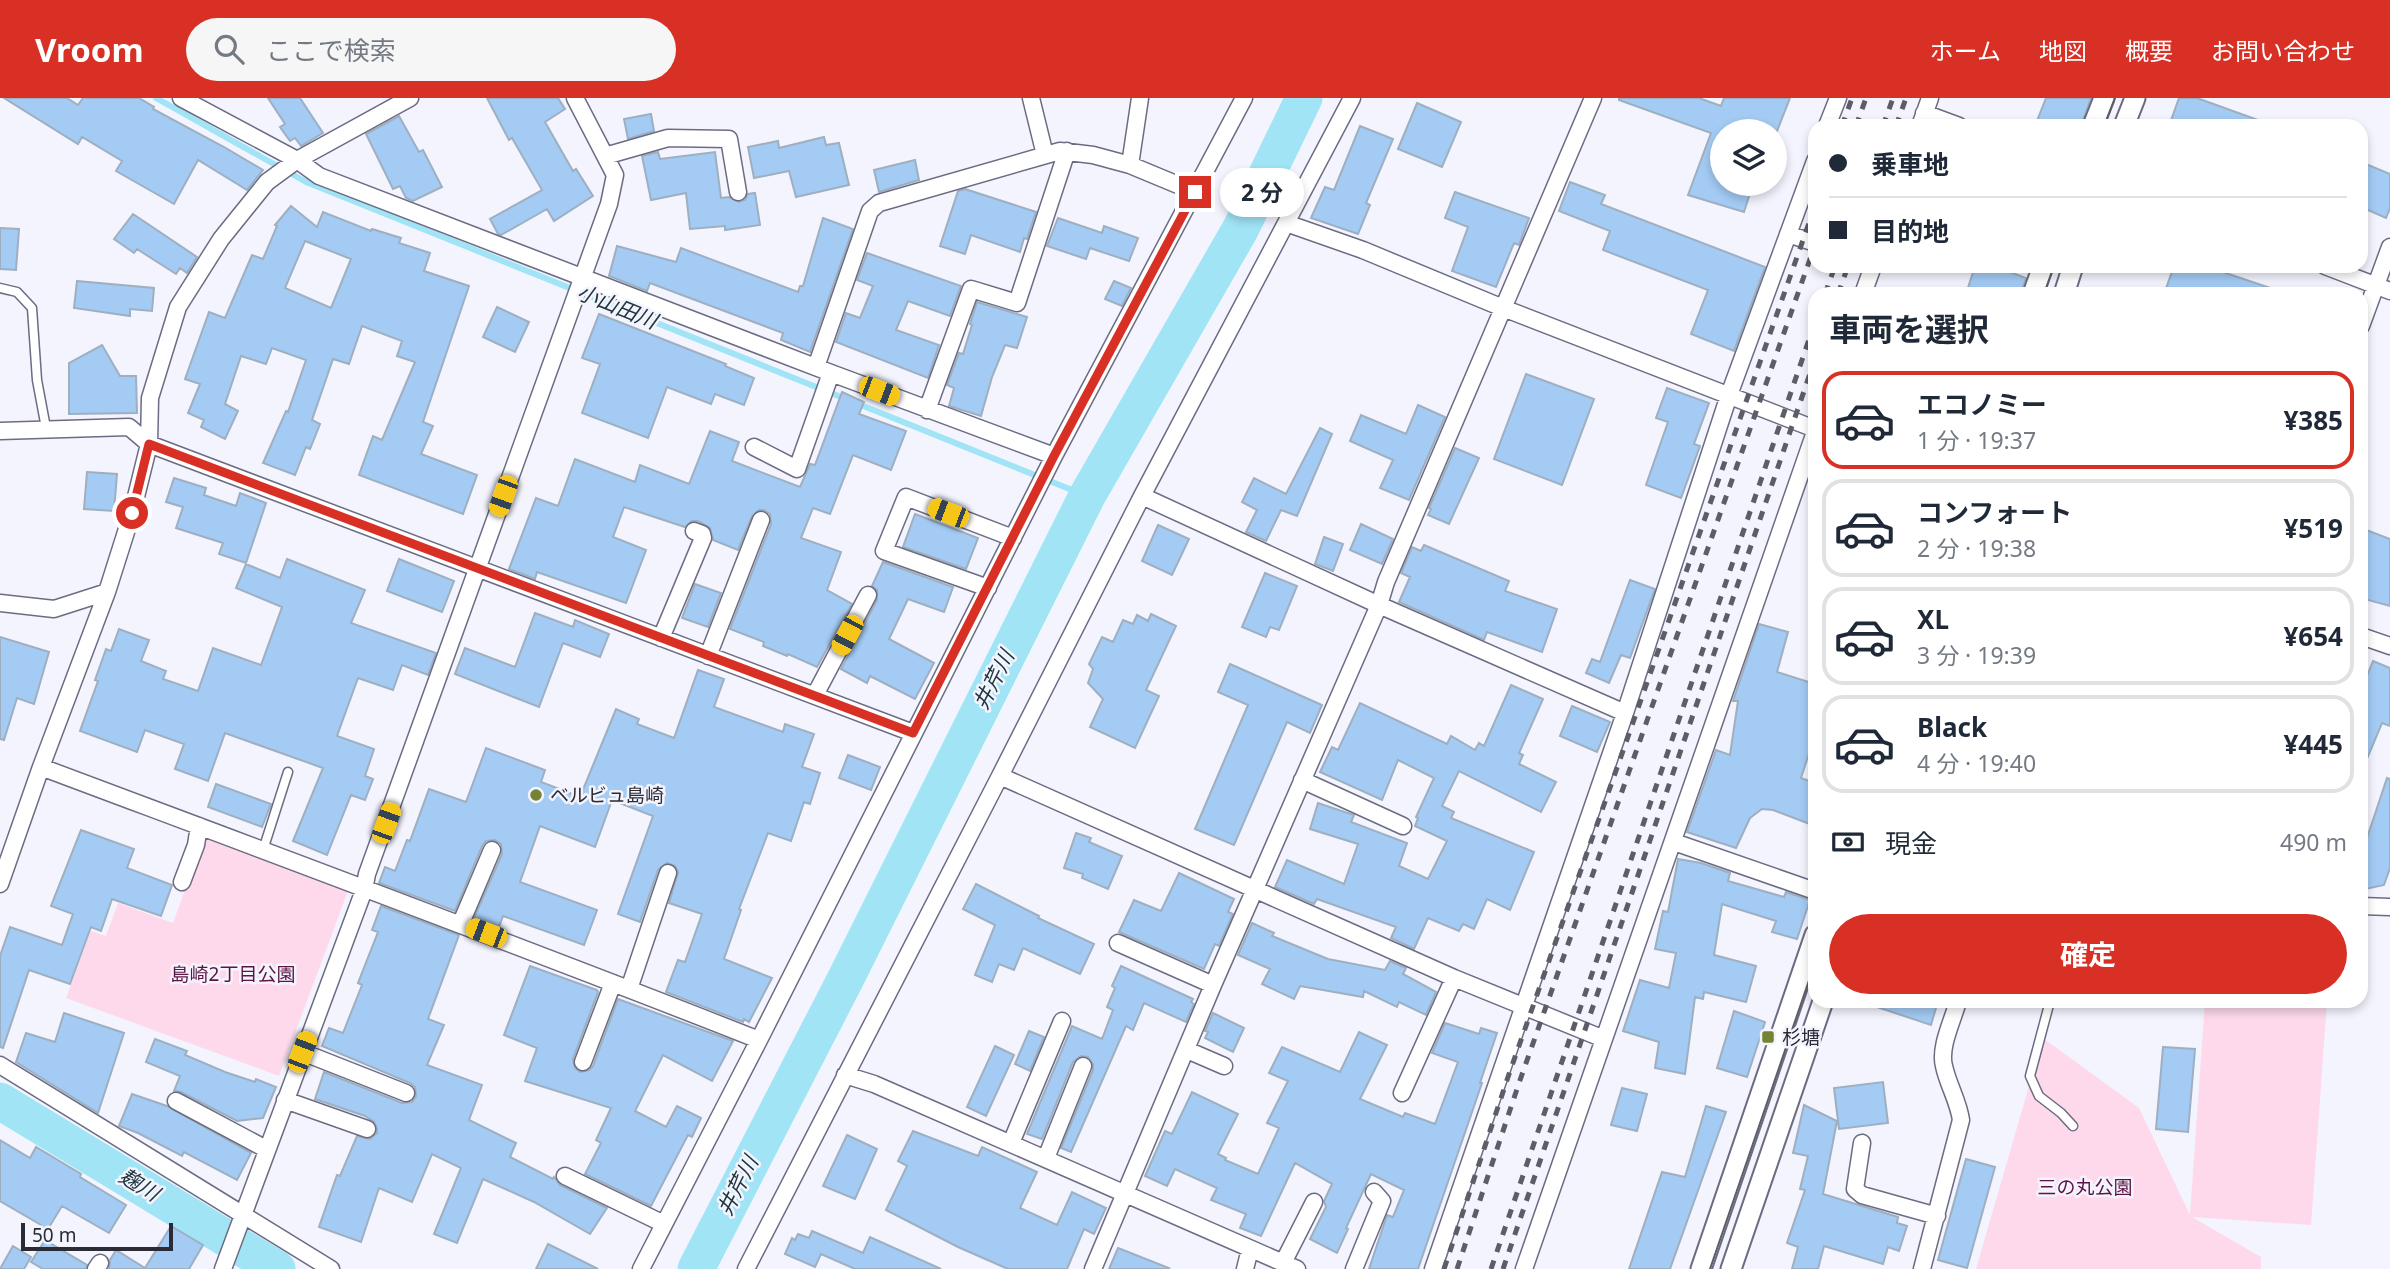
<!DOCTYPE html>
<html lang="ja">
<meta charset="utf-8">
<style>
body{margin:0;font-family:"Noto Sans","Noto Sans JP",sans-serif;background:#f6f6f7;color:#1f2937;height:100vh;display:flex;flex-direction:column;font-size:26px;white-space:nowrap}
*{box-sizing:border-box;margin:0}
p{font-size:23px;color:#747a83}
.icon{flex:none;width:38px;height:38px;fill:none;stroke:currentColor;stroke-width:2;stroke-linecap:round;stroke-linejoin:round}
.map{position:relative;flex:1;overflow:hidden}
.drawer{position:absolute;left:1808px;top:189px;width:560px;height:721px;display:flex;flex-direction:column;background:#fff;border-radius:21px;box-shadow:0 4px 10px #0003}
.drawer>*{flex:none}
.guide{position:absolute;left:1808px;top:21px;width:560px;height:154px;border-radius:21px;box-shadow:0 4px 10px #0003;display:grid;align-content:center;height:154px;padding:0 21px;background:#fff}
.buttons{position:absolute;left:1710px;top:21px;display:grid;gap:14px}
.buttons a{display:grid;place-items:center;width:77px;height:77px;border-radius:50%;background:#fff;box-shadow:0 4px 10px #0003;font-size:35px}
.scale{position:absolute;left:21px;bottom:18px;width:152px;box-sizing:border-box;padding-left:7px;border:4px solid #2a2b34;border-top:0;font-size:19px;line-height:24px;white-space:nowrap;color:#2a2b34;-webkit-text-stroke:5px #f3f4fe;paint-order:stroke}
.end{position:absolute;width:32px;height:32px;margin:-16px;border:9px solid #d93025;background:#fff;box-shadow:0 0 0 4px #fff}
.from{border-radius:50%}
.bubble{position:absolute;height:49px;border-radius:24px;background:#fff;box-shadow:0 4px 10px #0003;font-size:23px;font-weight:700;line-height:49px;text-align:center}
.car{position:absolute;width:21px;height:42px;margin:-21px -10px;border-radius:9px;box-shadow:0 0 5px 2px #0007;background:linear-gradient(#f5c518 24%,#345 0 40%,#f5c518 0 76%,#345 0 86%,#f5c518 0)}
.guide b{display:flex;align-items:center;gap:24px;height:66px;font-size:26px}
.guide b+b{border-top:2px solid #e0e1e3}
.guide i{width:18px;height:18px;background:#1f2937}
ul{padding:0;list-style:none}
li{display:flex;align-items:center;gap:21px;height:98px;margin:0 14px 10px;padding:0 7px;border:4px solid #e0e1e3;border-radius:21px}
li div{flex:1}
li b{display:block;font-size:26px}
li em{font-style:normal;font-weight:700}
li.selected{border-color:#d93025}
li>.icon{width:63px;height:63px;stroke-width:1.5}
h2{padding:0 21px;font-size:32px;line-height:84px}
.pay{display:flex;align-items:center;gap:18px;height:77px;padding:0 21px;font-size:26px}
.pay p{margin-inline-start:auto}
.button{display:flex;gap:14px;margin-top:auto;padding:14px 21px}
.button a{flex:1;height:80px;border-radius:42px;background:#d93025;color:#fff;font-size:28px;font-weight:700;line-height:80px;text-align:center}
header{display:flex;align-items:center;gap:42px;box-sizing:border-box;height:98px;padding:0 35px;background:#d93025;color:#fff}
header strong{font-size:33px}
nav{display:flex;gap:38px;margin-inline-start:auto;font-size:24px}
.search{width:490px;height:63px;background:#f6f6f7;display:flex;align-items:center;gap:18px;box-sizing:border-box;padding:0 24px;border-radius:38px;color:#747a83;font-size:26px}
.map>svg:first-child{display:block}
</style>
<header>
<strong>Vroom</strong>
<div class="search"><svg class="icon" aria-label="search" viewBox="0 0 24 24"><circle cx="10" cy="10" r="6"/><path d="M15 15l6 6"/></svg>ここで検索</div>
<nav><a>ホーム</a><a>地図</a><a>概要</a><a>お問い合わせ</a></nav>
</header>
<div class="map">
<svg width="2390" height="1171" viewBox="0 0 2390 1171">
<rect width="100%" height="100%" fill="#f3f4fe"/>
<path fill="#fdd9eb" d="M205,737L349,790L279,978L66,900L91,833L106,838L118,805L173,825Z
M2205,903H2327L2311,1127L2192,1119L2261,1159V1171H1976L2043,940L2139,1010L2190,1117Z"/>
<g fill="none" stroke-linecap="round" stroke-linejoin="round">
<path stroke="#a0e4f6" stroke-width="6" d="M156,0L306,84L846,301
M856,305L1087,398"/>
<path stroke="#a0e4f6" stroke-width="37" d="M0,1003L277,1171
M696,1171L846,880L1087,398L1241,130L1304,0"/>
</g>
<path fill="#a3cbf4" stroke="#9eafc1" stroke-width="2" fill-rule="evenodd" d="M4,0H67L78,7L83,0H139L154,9L153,11L224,49L263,72L247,92L198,62L174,106L116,73L122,63L82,39L78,46Z
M268,0H300L323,35L301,48L295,40L290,43L280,29L285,26Z
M487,0H558L565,11L545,24L573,73L576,71L593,98L554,123L547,111L501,137L498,136L490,121L542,92L512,40L509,42Z
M1619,0H1699L1721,8L1724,0H1790L1777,33H1722V86H1753L1744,114L1688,97L1711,35L1619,2Z
M2046,0H2091L2081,28H2035Z
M2179,0H2197L2269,26V28H2169Z
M1417,5L1461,24L1442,69L1398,51Z
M651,16L654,33L628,41L624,21Z
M399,18L419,54L423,52L442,89L413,103L406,100L400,88L393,91L366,36Z
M1360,28L1393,41L1366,105L1370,107L1358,136L1311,120L1325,89L1334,92Z
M824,39L826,47L839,45L849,87L796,99L789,73L754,80L748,49L778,43L779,50Z
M658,54L660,61L715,54L721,100L729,99L739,104L745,102L748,96L755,95L760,127L725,132V128L690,131L686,95L651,102L642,58Z
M915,62L919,82L879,94L874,72Z
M2361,64L2390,76V110L2386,120L2361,109Z
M1570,84L1605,97L1601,106L1765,169L1734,253L1691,236L1708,192L1603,152L1610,133L1559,113Z
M965,91L1036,114L1027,141L1024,140L1020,154L971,137L965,156L940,148L958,93Z
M1455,94L1529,120L1519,147L1514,145L1496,189L1452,173L1468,129L1445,120Z
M291,108L317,129L323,114L371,133L372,131L401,140L399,145L430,155L424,173L469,188L423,324L433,328L421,356L477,377L463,416L359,377L373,338L382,342L415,264L397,258L402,243L362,228L349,266L333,261L312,322L320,326L310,351L306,349L295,377L263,365L286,313L288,314L306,262L272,250L266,266L241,258L225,306L238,313L225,341L201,329L204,322L188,315L200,286L185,281L209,214L225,220L252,157L263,161L277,128L275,127ZM305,143L351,161L331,210L285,190Z
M133,116L197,159L187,175L180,170L176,176L137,151L134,155L114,141Z
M823,120L853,131L810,254L781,242L783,235L650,185L647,193L609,178L617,148L676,164L681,150L798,194L800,188H803Z
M1058,120L1102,135L1104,128L1138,140L1129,163L1090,150L1086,161L1047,148Z
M0,130L19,131L16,172L0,171Z
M867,155L961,188L950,218L908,203L896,232L939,247L928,280L836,244L846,215L860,220L873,188L857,182Z
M1975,168H1994L2026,180L2021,196H1966Z
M2174,168H2205L2279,193L2278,196H2164Z
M77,183L154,190L152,213L130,211V218L74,210Z
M1114,183L1131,190L1122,208L1105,201Z
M977,204L1027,219L1017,250L1005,247L992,279L981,318L949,308L954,290L947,287L959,255L963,256L972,227L970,226Z
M497,209L529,224L515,254L483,239Z
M599,216L726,266L725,268L754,280L744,307L715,296L711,306L667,289L648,340L582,315L600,266L582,260Z
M102,247L120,278H136L137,315L69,316V265Z
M1526,276L1594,301L1562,387L1494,361Z
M1667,290L1709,305L1694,346L1700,348L1681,400L1646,387L1668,324L1656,320Z
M842,294L864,304L859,316L906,333L891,372L853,357L830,416L813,410L801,440L841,454L827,492L852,506L817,569L788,556L787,558L763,548L764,544L730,531L771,426L770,416L764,412H759L752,418L738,452L713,442L710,430L698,423H692L685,429L624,409L613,439L646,452L626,505L537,474L535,481L509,471L536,400L558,408L575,361L635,384L640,367L689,386L710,333L739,344L732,363L800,389L810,366L815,367Z
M1418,307L1445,319L1409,402L1380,390L1393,362L1350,343L1361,317L1406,336Z
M1320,330L1332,336L1297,418L1281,412L1266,443L1246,434L1257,412L1242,404L1254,380L1286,396Z
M1455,350L1479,360L1449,426L1428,417L1431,411L1429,410Z
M87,374L117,376L114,413L84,411Z
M174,380L206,390L204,397L236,408L240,395L266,405L246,465L219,456L223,445L176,430L183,409L166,404Z
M915,416L978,440L966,471L903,449Z
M1361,426L1393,441L1382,466L1350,452Z
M1158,427L1189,441L1172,477L1142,463Z
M2361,430L2390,441V508L2361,500Z
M1324,439L1343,446L1333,473L1315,466Z
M1424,447L1509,483L1505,493L1557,511L1542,554L1487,534L1484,542L1399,504L1410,479L1401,475L1412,449L1421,453Z
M287,461L365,492L351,525L436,555L428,577L402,567L393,592L358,580L337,638L374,651L365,678L373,681L365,702L351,697L327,757L293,743L323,670L225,635L208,683L175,671L184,646L145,632L137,654L80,633L98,583L95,582L106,551L111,553L119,531L149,542L141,563L166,573L163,581L198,593L213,550L261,567L282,509L236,490L246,466L280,480Z
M399,461L454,483L442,514L387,493Z
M883,464L953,489L944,514L908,501L889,541L934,565L915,601L870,578L867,585L841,571L877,502V492L872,488Z
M1265,475L1297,488L1279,532L1270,529L1266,539L1242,529Z
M1630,482L1655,491L1630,560L1621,557L1609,585L1586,575L1592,561L1600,564Z
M695,486L721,495L708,529L682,520Z
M535,515L573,529L575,522L609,536L600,559L563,545L539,609L455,576L465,550L515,569Z
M1151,516L1176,528L1146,592L1159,598L1135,650L1090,629L1103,601L1088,585L1093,571L1089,566L1102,539L1113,544L1123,522L1133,526L1137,517L1148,523Z
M1759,526L1788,534L1777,574L1815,586V637L1801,680L1815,685V728L1773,712L1762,711L1750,720L1736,750L1687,734L1716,652L1730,657L1738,603H1733Z
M0,539L49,554L34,606L17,600L4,642L0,641Z
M2373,563L2390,570V628L2382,625L2361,675V593Z
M1230,566L1322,607L1310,635L1287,624L1234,747L1195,731L1248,607L1218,594Z
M698,572L724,581L714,609L783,634L785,626L814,636L802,669L820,675L810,706L804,704L791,743L768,735L739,811L741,812L724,861L772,880L749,924L744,921L743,924L666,894L678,862L685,864L702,816L669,805L678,774L675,768L667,765L658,772L640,824L618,816L653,718L612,702L595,749L540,728L520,784L597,812L584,847L503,818L499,829L474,820L502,756L501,746L495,742L486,743L482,748L455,813L379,785L385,769L395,773L407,742L410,743L429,691L466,704L486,650L545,672L541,684L580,699L616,611L639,621L637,626L674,640Z
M1511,587L1543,601L1519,655L1523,657L1519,666L1556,684L1541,714L1459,673L1442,708L1454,714L1451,720L1534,754L1510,812L1487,801L1474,831L1463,826L1459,833L1428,820L1414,851L1391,840L1396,829L1317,801L1314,806L1275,789L1287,762L1344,786L1358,746L1310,731L1318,705L1354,717L1351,724L1407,745L1399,768L1428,781L1447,743L1415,728L1418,720L1416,719L1434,680L1398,662L1382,702L1320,674L1332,649L1338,652L1360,605L1447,646L1451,638L1475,652L1479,645L1484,648Z
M1572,608L1610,624L1597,654L1560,638Z
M848,657L880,669L871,692L839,680Z
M2387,680L2390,681V770L2384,787L2361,792V758Z
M216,686L271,706L262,729L208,709Z
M81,732L134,751L127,770L172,787L161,818L112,801L101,833L91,829L70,886L29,872L3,950L0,949V858L10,829L62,847L73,816L51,808Z
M1076,735L1091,740L1089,744L1122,758L1108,791L1082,780L1083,776L1064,770Z
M1678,761L1701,765L1730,775L1728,783L1784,799L1786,794L1810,802L1797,841L1772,834L1776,823L1722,806L1714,857L1756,868L1746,904L1704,894L1703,901L1695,899L1685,976L1655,970L1659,944L1623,933L1640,882L1669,890L1676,855L1655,851L1663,813L1668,814Z
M1179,775L1234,801L1228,814L1233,816L1219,848L1215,846L1204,871L1119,834L1134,802L1161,813Z
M976,786L1039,818L1038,820L1094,846L1080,876L1023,850L1014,872L999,866L992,884L975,877L995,827L963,811Z
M381,808L459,837L428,921L444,927L427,967L482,987L469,1022L516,1045L510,1059L553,1081L554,1079L560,1087L607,1110L590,1136L534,1104L483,1081L457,1145L434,1136L461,1070L432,1056L412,1104L379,1090L361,1144L319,1129L337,1077L340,1078L357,1038L370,1041L377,1035V1030L374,1024L365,1018L315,1001L324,974L402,1005L412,1004L416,998L415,989L410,985L322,948L329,930L343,935L362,887L358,885L378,834L372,832Z
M1252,825L1274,835L1272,838L1328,861L1385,872L1390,863L1406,870L1403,876L1436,894L1426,917L1399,904L1397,909L1364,893L1363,899L1300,888L1294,901L1262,886L1270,871L1238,857Z
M530,868L597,892L598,894L573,961L575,970L580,974L589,972L593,968L618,901L733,943L712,983L663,957L635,1013L666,1029L677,1008L701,1020L692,1039L688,1037L651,1108L585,1076L601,1045L596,1042L611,1010L525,983L537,950L504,937Z
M1121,868L1193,901L1191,904L1194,906L1186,924L1144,905L1133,932L1126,928L1071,1054L1061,1050L1093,972V966L1088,959L1081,958L1073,964L1042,1041L1027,1036L1072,928L1102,941L1113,912L1107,909L1115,890L1112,888Z
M1868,903H1938L1931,927L1868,906Z
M1734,913L1765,924L1747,979L1717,970Z
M64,915L124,935L98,1015L16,964L26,935L55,944Z
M1213,915L1244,930L1233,954L1205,940L1208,934L1205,933Z
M1445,925L1479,936L1481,930L1497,935L1480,985H1482L1418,1171H1369L1387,1117L1393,1119L1404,1092L1371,1076L1346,1130L1348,1131L1337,1155L1310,1141L1326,1109L1324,1103L1332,1086L1295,1065L1261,1138L1240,1130L1246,1116L1211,1102L1217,1090L1175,1071L1167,1088L1145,1078L1165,1033L1172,1036L1192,994L1238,1016L1218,1056L1226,1060L1225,1062L1258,1076L1279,1030L1267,1025L1288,983L1269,975L1282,949L1340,974L1359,934L1387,947L1360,1001L1403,1019L1405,1015L1435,1026L1458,964L1432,955Z
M1029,933L1044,939L1030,973L1015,966Z
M155,941L187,953L185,957L225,974L255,984L256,981L276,989L263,1020L237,1023L181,994L174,993L180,978L146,964Z
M995,948L1014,957L986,1018L967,1009Z
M2163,949L2195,951L2188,1034L2156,1031Z
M1883,984L1888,1025L1839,1031L1834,990Z
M1622,990L1647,996L1637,1033L1611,1027Z
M132,996L167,1008L251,1055L237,1082L184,1054L182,1058L138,1035L119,1028Z
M1804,1007L1837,1023L1823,1096L1898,1119L1897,1125L1907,1128L1899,1153L1888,1149L1883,1166L1824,1148L1818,1171H1792L1798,1149L1787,1145L1805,1092L1800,1091L1808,1058L1793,1055Z
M1706,1008L1726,1014L1670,1171H1629L1662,1074L1685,1079Z
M913,1033L978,1058L982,1049L1037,1074L1020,1110L1057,1127L1072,1094L1106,1110L1094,1136L1084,1131L1067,1171H1008L958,1149L886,1112L907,1068L898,1063Z
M847,1037L877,1051L855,1101L823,1088Z
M0,1042L30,1060L36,1049L81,1076L80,1079L126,1107L109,1135L62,1108L48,1131L0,1103Z
M1966,1061L1995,1069L1967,1170L1938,1162Z
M171,1128L203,1147L189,1171H109L110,1162L116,1152L145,1170Z
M812,1133L863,1155L870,1139L941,1171H855L821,1156L815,1169L785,1156L792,1140L795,1142L798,1136L809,1140Z
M45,1142L87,1167L86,1171H43L31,1164Z
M548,1146L598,1171H536Z
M13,1148L31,1159L24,1171H0Z
M1118,1150L1169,1170L1168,1171H1109Z"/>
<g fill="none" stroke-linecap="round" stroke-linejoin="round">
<defs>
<path id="service" d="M0,190L17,194L32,210L37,282L46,330
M263,752L288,674
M2050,903L2030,978L2039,998L2061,1015L2073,1028"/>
<path id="minor" d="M181,0L297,62L319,78L831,275L1054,358
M1031,0L1045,57
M1924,15L1959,28
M1827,28L1838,0
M1920,28L1930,0
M605,58L668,40L729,41L738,94
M1130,67L1140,0
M1286,125L1363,152L1503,210L1815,331
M1788,136L1815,145
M2325,168L2390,193
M1863,196L1873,168
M2361,228L2390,149
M816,269L870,113L879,105L1060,53L1093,57L1130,67L1195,94
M927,312L971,191L1017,205L1067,53
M0,333L129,329L149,346L913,635
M754,349L797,371L831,275
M1142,398L1379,507L1625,615
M988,490L884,453L906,399L1013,440
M0,505L54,511L107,494
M2361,538L2390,548
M661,540L703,440L702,436L694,433
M708,558L761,422
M815,597L868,497
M41,669C281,759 521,848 759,942
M1000,678L1454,880L1604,941
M1302,682L1403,728
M1674,744L1815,793
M182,784L196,747L199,728
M0,786L41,669L107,494L132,415L149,346L150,300L178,209L221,141L267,84L297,62L410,0
M2361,808L2390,809
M461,825L492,752
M1118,845L1213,887
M629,891L668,775
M1187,952L1224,968
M302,954L406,995
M583,964L613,885
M0,967L331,1171
M845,977L874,986L1297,1171
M1402,995L1454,880
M285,1002L367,1031
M176,1003L266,1051
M1011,1045L1062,923
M1862,1045L1855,1091L1862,1097L1937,1118
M1046,1060L1083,968
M565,1078L664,1126
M1283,1165L1314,1104
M96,1171L100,1165
M223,1171L364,792L367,776L609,106L615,77L575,0
M641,1171L759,942L1054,358L1244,0
M746,1171L1000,678L1142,398L1352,0
M1093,1171L1213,887L1379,507L1386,484L1593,0
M1245,1171L1250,1151
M1354,1171L1382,1103L1374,1094
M1433,1171L1625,615L1729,297L1815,63
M1524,1171L1815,334
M1922,1171L1961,1022C1958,1002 1948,987 1944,968C1939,949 1953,922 1958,903"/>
<path id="tertiary" d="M2093,28L2104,0
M2124,28L2135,0
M2033,196L2043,168
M2064,196L2073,168
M1701,1171L1815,837
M1731,1171L1823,903"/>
</defs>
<use href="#service" stroke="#6b6c81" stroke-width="11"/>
<use href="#minor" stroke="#6b6c81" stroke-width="19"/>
<use href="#tertiary" stroke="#6b6c81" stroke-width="23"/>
<use href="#service" stroke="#fff" stroke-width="8"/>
<use href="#minor" stroke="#fff" stroke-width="16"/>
<use href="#tertiary" stroke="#fff" stroke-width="19"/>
<path stroke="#5c5d66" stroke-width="2" d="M2104,28L2115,0
M2044,196L2054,168
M1710,1171L1815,865"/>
<path stroke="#5c5d66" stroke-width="5" stroke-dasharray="9 9" stroke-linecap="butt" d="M1842,28L1852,0
M1856,28L1866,0
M1883,28L1893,0
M1896,28L1906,0
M1825,196L1835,168
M1838,196L1848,168
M1444,1171L1508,979L1815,108
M1457,1171L1519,985L1815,147
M1491,1171L1815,224
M1503,1171L1815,261"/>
</g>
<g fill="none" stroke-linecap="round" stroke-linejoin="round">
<path stroke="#d93025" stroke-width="9" d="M132,415L149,346L913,635L1054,358L1195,94"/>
</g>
<g fill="#748433" stroke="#f3f4fe" stroke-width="2.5">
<circle cx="536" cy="697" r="7"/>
<rect x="1761" y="932" width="14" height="14" rx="3.5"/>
</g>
<g text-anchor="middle" stroke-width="5" stroke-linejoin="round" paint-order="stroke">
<g font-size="19" fill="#2a2b34" stroke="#f3f4fe" text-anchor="start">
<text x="550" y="704">ベルビュ島崎</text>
<text x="1782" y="946">杉塘</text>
</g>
<g font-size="19" fill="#5f1343" stroke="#f3f4fe">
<text x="233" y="883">島崎2丁目公園</text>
<text x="2085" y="1096">三の丸公園</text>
</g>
<g font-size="21" font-style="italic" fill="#20363c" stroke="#f3f4fe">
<text transform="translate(617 209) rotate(22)" y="7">小山田川</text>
<text transform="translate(994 582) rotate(-63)" y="7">井芹川</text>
<text transform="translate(139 1087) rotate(31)" y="7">麹川</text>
<text transform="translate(738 1088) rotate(-63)" y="7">井芹川</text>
</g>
</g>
</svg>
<div class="buttons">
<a><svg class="icon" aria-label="layers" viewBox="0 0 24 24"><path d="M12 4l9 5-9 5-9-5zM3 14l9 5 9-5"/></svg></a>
</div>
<div class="scale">50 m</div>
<i class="end from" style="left:132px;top:415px"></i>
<i class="end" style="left:1195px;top:94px"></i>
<div class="bubble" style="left:1220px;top:70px;width:84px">2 分</div>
<i class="car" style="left:879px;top:293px;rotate:111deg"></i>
<i class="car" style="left:503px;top:398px;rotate:200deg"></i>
<i class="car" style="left:948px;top:415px;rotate:291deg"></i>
<i class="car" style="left:847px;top:537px;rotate:208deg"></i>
<i class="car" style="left:386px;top:725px;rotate:20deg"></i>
<i class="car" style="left:486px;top:835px;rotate:291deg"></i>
<i class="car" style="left:302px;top:954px;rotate:21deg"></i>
<div class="guide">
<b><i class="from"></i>乗車地</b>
<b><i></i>目的地</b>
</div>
<section class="drawer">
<h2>車両を選択</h2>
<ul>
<li class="selected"><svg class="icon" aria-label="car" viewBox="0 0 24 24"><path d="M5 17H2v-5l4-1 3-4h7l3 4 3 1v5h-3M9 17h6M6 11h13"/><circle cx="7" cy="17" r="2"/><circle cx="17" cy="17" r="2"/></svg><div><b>エコノミー</b><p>1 分 · 19:37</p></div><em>¥385</em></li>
<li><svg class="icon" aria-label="car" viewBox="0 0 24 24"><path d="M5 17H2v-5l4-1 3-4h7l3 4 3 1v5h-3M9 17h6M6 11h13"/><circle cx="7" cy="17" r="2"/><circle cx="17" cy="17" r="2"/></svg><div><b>コンフォート</b><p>2 分 · 19:38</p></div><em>¥519</em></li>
<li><svg class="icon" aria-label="car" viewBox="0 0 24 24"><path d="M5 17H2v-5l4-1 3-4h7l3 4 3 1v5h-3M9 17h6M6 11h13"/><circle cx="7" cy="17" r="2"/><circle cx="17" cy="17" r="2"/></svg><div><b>XL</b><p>3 分 · 19:39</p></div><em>¥654</em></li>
<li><svg class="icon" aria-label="car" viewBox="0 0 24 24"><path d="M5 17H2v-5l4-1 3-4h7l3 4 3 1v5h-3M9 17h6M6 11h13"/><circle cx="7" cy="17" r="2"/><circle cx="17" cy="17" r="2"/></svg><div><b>Black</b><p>4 分 · 19:40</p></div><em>¥445</em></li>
</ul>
<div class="pay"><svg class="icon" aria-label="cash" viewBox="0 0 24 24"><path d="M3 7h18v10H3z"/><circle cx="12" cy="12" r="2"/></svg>現金<p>490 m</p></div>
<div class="button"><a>確定</a></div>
</section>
</div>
